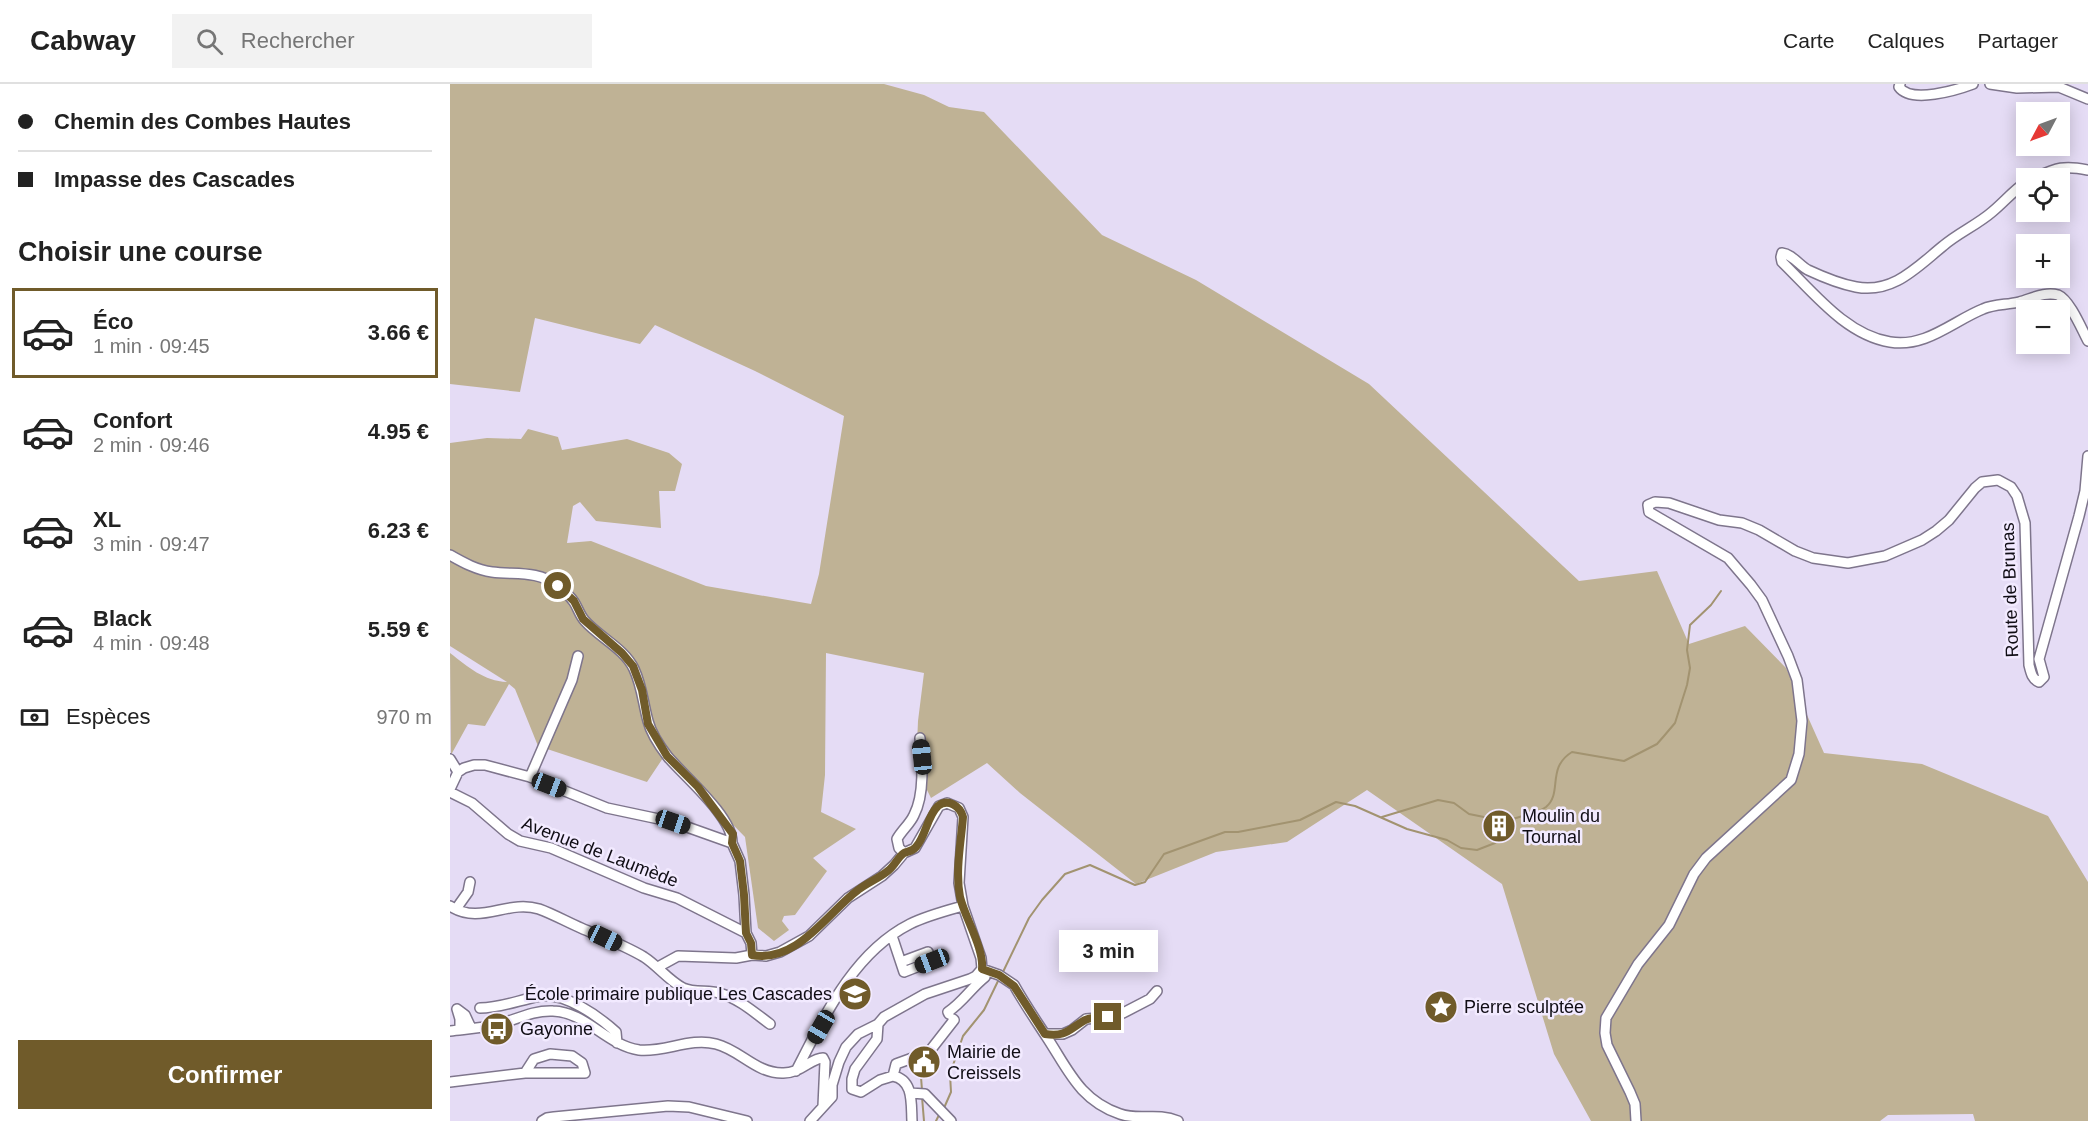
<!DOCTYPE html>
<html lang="fr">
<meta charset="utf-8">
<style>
body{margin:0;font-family:Arial,sans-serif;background:#f2f2f2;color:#222;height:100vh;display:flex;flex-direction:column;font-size:22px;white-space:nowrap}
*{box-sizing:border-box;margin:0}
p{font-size:20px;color:#767676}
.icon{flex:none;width:33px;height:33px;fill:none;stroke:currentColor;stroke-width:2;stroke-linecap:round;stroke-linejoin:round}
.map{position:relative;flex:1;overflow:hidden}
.panel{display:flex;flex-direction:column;background:#fff;width:450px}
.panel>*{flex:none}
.banner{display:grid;align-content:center;height:132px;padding:0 18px;background:#fff}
.needle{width:39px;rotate:229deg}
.buttons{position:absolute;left:1566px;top:18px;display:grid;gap:12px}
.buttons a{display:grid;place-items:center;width:54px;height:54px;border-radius:0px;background:#fff;box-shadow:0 3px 15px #0003;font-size:30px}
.end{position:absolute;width:27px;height:27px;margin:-14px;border:8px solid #705b2a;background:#fff;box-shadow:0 0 0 3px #fff}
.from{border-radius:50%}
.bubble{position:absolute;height:42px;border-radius:0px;background:#fff;box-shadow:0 3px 15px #0003;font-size:20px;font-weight:600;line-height:42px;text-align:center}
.car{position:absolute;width:18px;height:36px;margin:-18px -9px;border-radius:8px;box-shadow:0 0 4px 2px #0007;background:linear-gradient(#222 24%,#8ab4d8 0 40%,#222 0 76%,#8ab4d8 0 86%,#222 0)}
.banner b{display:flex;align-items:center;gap:21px;height:57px;font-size:22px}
.banner b+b{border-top:2px solid #e0e0e0}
.banner i{width:15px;height:15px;background:#222}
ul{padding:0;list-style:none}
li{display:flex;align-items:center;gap:18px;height:90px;margin:0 12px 9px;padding:0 6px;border:3px solid transparent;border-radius:0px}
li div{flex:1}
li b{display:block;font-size:22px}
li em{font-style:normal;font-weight:600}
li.on{border-color:#705b2a}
li>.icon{width:54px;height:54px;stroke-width:1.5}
h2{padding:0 18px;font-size:27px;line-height:72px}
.pay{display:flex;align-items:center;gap:15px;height:66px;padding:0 18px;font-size:22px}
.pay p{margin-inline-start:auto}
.cta{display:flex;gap:12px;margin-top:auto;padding:12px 18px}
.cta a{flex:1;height:69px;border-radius:0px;background:#705b2a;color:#fff;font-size:24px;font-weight:600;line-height:69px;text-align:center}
header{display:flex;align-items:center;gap:36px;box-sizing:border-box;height:84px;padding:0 30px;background:#fff;border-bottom:2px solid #e0e0e0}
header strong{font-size:28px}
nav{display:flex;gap:33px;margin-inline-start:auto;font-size:21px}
.search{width:420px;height:54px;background:#f2f2f2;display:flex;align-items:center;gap:15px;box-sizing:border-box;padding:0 21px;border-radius:0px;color:#767676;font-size:22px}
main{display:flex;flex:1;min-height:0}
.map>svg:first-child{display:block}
</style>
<header>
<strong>Cabway</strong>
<div class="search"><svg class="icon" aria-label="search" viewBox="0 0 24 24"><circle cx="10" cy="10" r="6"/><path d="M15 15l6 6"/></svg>Rechercher</div>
<nav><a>Carte</a><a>Calques</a><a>Partager</a></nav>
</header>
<main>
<section class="panel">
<div class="banner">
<b><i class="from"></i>Chemin des Combes Hautes</b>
<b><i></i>Impasse des Cascades</b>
</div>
<h2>Choisir une course</h2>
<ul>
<li class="on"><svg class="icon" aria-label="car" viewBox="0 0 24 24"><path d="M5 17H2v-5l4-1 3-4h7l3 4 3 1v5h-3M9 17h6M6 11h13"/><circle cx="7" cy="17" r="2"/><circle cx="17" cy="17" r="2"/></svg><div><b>Éco</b><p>1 min · 09:45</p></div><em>3.66 €</em></li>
<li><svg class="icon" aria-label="car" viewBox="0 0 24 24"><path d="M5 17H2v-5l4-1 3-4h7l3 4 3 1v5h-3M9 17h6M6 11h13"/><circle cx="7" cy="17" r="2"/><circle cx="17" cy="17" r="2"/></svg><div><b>Confort</b><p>2 min · 09:46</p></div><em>4.95 €</em></li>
<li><svg class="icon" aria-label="car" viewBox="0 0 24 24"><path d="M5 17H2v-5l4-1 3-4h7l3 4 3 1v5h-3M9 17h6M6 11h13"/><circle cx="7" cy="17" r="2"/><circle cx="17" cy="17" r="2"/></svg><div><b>XL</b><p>3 min · 09:47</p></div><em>6.23 €</em></li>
<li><svg class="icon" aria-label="car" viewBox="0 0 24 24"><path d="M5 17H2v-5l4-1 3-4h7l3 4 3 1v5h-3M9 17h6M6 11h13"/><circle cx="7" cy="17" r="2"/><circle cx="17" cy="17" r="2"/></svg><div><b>Black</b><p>4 min · 09:48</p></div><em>5.59 €</em></li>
</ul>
<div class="pay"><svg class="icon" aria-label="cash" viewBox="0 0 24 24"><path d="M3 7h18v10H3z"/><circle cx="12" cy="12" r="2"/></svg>Espèces<p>970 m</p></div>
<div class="cta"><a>Confirmer</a></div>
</section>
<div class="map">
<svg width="1638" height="1037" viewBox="0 0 1638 1037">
<rect width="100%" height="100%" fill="#e5dcf5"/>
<path fill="#bfb295" d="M0,0H434L474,11L499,23L534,28L652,151L746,196L919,300L1129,497L1207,487L1239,560L1295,542L1336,584L1374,669L1472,680L1598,732L1638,798V1037H1525L1523,1030L1438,1031L1430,1037H1141L1104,970L1052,800L917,706L837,758L766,768L686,800L570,709L537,679L481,714L466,684L468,637L474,589L376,569L375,691L371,728L406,745L363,774L377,787L345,831L334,832L332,837L339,846L324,857L308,844L295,753L215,671L197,698L88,662L65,605L59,600L35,642L18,640L1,671L0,569C18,583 34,597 57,598L0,562V359L37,354L71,355L78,345L108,353L112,366L177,355L219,369L232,380L225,407H209L211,444L146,437L130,418L123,422L117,459L141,457L256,502L361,520L369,490L394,332L305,287L205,241L190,260L85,234L70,308L0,300Z"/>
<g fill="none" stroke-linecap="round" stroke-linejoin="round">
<path stroke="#a29370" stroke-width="2" d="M932,733L988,716L1004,719L1019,730L1034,733L1063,735
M552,890L579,834L592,816L615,790L640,781L685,801L695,798L714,770L775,748H788L850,736L886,718L905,722L957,745L997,756L1011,764L1027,766L1045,759L1054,751L1063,735C1073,731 1087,730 1096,723C1113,709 1096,684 1122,668L1174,677L1207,660L1214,652L1225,639L1237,601L1240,584L1237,566L1240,541L1261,521L1271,507
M471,993L472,1006
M472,1013L474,1037
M494,1024L501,1008L500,990L513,952L534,926L549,895
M486,1037L490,1029"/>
<defs>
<path id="minor" d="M1450,0L1449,3C1461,20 1507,6 1523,0
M1540,0L1567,4L1609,3L1638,15
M1584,94C1607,84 1613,81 1638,86
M1576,98C1563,107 1554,118 1542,128C1527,141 1508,149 1493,162C1467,183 1443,210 1406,203C1390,200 1373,193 1358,186C1350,182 1342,170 1332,169L1331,173L1332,178C1363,208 1396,251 1440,258C1476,264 1503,237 1533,225C1544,220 1557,221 1569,218C1581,215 1595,207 1608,211C1620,216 1632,246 1638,257
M0,471C14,479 27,486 42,488C66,491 87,486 108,502C113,506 120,512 124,518C128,524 130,532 135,537C149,553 175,565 184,585C192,602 193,619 198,637C201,649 211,664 218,673C235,693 283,733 282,759
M0,675L8,688
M80,693L122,596L128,572
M0,705L8,688L14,684L24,681H35L80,693L157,724L223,738L282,759L290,777L294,811L296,849L301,859L302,871L286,874L228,872L208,883
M0,708L22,719L58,750L70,757L101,764L194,804L227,814L296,849
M454,769L449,764L447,755C452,746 460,740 464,731C475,710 472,677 470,654
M0,822C31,842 57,815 89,825C103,830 117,838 131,844C152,853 174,861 194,873C208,882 218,896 233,904C244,909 258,906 269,909C288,914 305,929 320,940
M6,825L18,808L20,798
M442,852L454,888L482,877L478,868L451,878
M302,871L316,872L330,868L359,852L398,814L432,792L444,781L454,769L465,764L489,722L497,719L509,724L513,733L509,799L513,822L531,874L532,885L526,892L520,895L475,910L434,933L428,940L408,950L396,963L389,978L382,1001V1013L360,1037
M532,885L549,891L564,901C574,919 585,935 596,952C618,985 629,1016 670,1030C689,1037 706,1028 728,1037
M30,924C51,924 69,916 90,912C115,908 148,932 166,948L167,959
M499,930L498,928C513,918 521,904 535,893L530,888
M428,940L427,955L405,985L402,995V1005L411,1008L430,996L443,992
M10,946V935L7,925L15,931L21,944
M0,947C16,945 34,944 50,940C67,935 84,926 103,927C136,928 156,961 189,966C214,969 240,953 266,960C290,966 306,989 332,989C350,990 361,974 373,974L375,978L373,1022
M595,950H613L622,946L636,935L659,933L673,929L700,915L707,907
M346,987C374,933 403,869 460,840C476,832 495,827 513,822
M443,992L446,980L479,968L504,936L503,935
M443,992C464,996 461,1020 462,1037
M0,998L75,989H135L132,979L122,972L100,970L84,975L75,989
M460,1009L475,1010L501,1037
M92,1037L97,1034L104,1033L218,1022L239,1023L297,1037
M1186,1037L1185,1020L1180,1008L1157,961L1155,949L1156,934L1188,880L1219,841L1244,790L1256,774L1341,696L1349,670L1352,637L1347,596L1338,572L1312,516L1301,501L1278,474L1199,428L1198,421L1205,418L1219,419L1269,436L1292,439L1309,446L1345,467L1363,474L1398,479L1435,472L1472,456L1486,447L1499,436L1525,404L1532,398L1548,396L1561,403L1567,412L1575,439L1579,581C1581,589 1582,595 1589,598L1594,593L1589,575L1629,432L1635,407L1638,372"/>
</defs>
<use href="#minor" stroke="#7e758c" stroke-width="12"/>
<use href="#minor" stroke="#fff" stroke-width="9"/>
</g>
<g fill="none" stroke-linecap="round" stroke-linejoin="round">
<path stroke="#705b2a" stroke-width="8" d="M108,502L124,517L133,535L172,569L183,582L192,606L198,640L217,672L248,703L283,750L282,759L290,777L294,811L296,849L301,859L302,871C347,880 378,828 408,806C418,798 430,794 439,786C445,781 448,773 454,769C459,767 463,767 466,763C476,752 477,732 488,722C498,714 510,722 513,733C511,758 505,787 510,813C515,834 534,864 532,885L549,891L564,902L595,950C616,953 618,946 635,936C641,933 651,933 658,933"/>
</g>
<defs>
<symbol id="building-disc" viewBox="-11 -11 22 22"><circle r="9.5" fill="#705b2a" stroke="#f2eaff"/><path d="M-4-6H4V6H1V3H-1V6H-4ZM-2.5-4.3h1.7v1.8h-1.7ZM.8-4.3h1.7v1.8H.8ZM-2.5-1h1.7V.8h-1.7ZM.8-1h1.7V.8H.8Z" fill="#fff"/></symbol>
<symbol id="school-disc" viewBox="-11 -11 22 22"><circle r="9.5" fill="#705b2a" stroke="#f2eaff"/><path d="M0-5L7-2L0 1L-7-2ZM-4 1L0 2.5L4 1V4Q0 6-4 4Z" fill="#fff"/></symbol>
<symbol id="sight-disc" viewBox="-11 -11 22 22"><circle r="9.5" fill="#705b2a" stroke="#f2eaff"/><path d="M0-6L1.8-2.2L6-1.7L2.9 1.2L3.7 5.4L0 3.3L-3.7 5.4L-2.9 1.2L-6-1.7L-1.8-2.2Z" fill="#fff"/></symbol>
<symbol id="bus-disc" viewBox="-11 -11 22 22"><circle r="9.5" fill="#705b2a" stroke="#f2eaff"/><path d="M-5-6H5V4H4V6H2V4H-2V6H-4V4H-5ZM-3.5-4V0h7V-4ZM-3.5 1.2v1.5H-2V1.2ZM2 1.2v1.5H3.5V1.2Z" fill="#fff"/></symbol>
<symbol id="civic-disc" viewBox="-11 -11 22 22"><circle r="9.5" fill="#705b2a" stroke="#f2eaff"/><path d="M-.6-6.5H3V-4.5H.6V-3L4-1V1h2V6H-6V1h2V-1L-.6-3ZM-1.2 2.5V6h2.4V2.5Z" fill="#fff"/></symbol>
</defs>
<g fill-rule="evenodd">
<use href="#building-disc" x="1030" y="723" width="38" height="38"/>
<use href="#school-disc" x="386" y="891" width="38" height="38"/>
<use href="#sight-disc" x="972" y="904" width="38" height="38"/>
<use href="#bus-disc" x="28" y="926" width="38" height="38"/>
<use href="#civic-disc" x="455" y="959" width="38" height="38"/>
</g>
<g text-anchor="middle" stroke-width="5" stroke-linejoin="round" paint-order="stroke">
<g font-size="18" fill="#100d15" stroke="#f2eaff">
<text transform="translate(1560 506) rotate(-92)" y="6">Route de Brunas</text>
<text transform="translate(150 768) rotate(21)" y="6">Avenue de Laumède</text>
</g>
<g font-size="18" fill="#100d15" stroke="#f2eaff" text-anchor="start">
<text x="1072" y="738">Moulin du<tspan x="1072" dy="21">Tournal</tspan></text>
<text x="382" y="916" text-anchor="end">École primaire publique Les Cascades</text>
<text x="1014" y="929">Pierre sculptée</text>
<text x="70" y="951">Gayonne</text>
<text x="497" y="974">Mairie de<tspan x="497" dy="21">Creissels</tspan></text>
</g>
</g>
</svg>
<div class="buttons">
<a><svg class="needle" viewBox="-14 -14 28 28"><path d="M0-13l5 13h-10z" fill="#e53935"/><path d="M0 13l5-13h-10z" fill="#767676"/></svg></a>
<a><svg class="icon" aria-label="locate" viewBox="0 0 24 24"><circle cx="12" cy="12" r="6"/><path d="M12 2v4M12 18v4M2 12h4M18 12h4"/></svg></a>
<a>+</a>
<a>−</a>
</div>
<i class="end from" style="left:108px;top:502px"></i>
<i class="end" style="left:658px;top:933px"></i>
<div class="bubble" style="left:609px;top:846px;width:99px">3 min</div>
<i class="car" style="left:472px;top:673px;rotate:354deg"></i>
<i class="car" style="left:99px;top:701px;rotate:111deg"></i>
<i class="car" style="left:223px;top:738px;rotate:109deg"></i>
<i class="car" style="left:155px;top:854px;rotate:115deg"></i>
<i class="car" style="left:482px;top:877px;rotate:249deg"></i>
<i class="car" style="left:371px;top:943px;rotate:210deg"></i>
</div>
</main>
